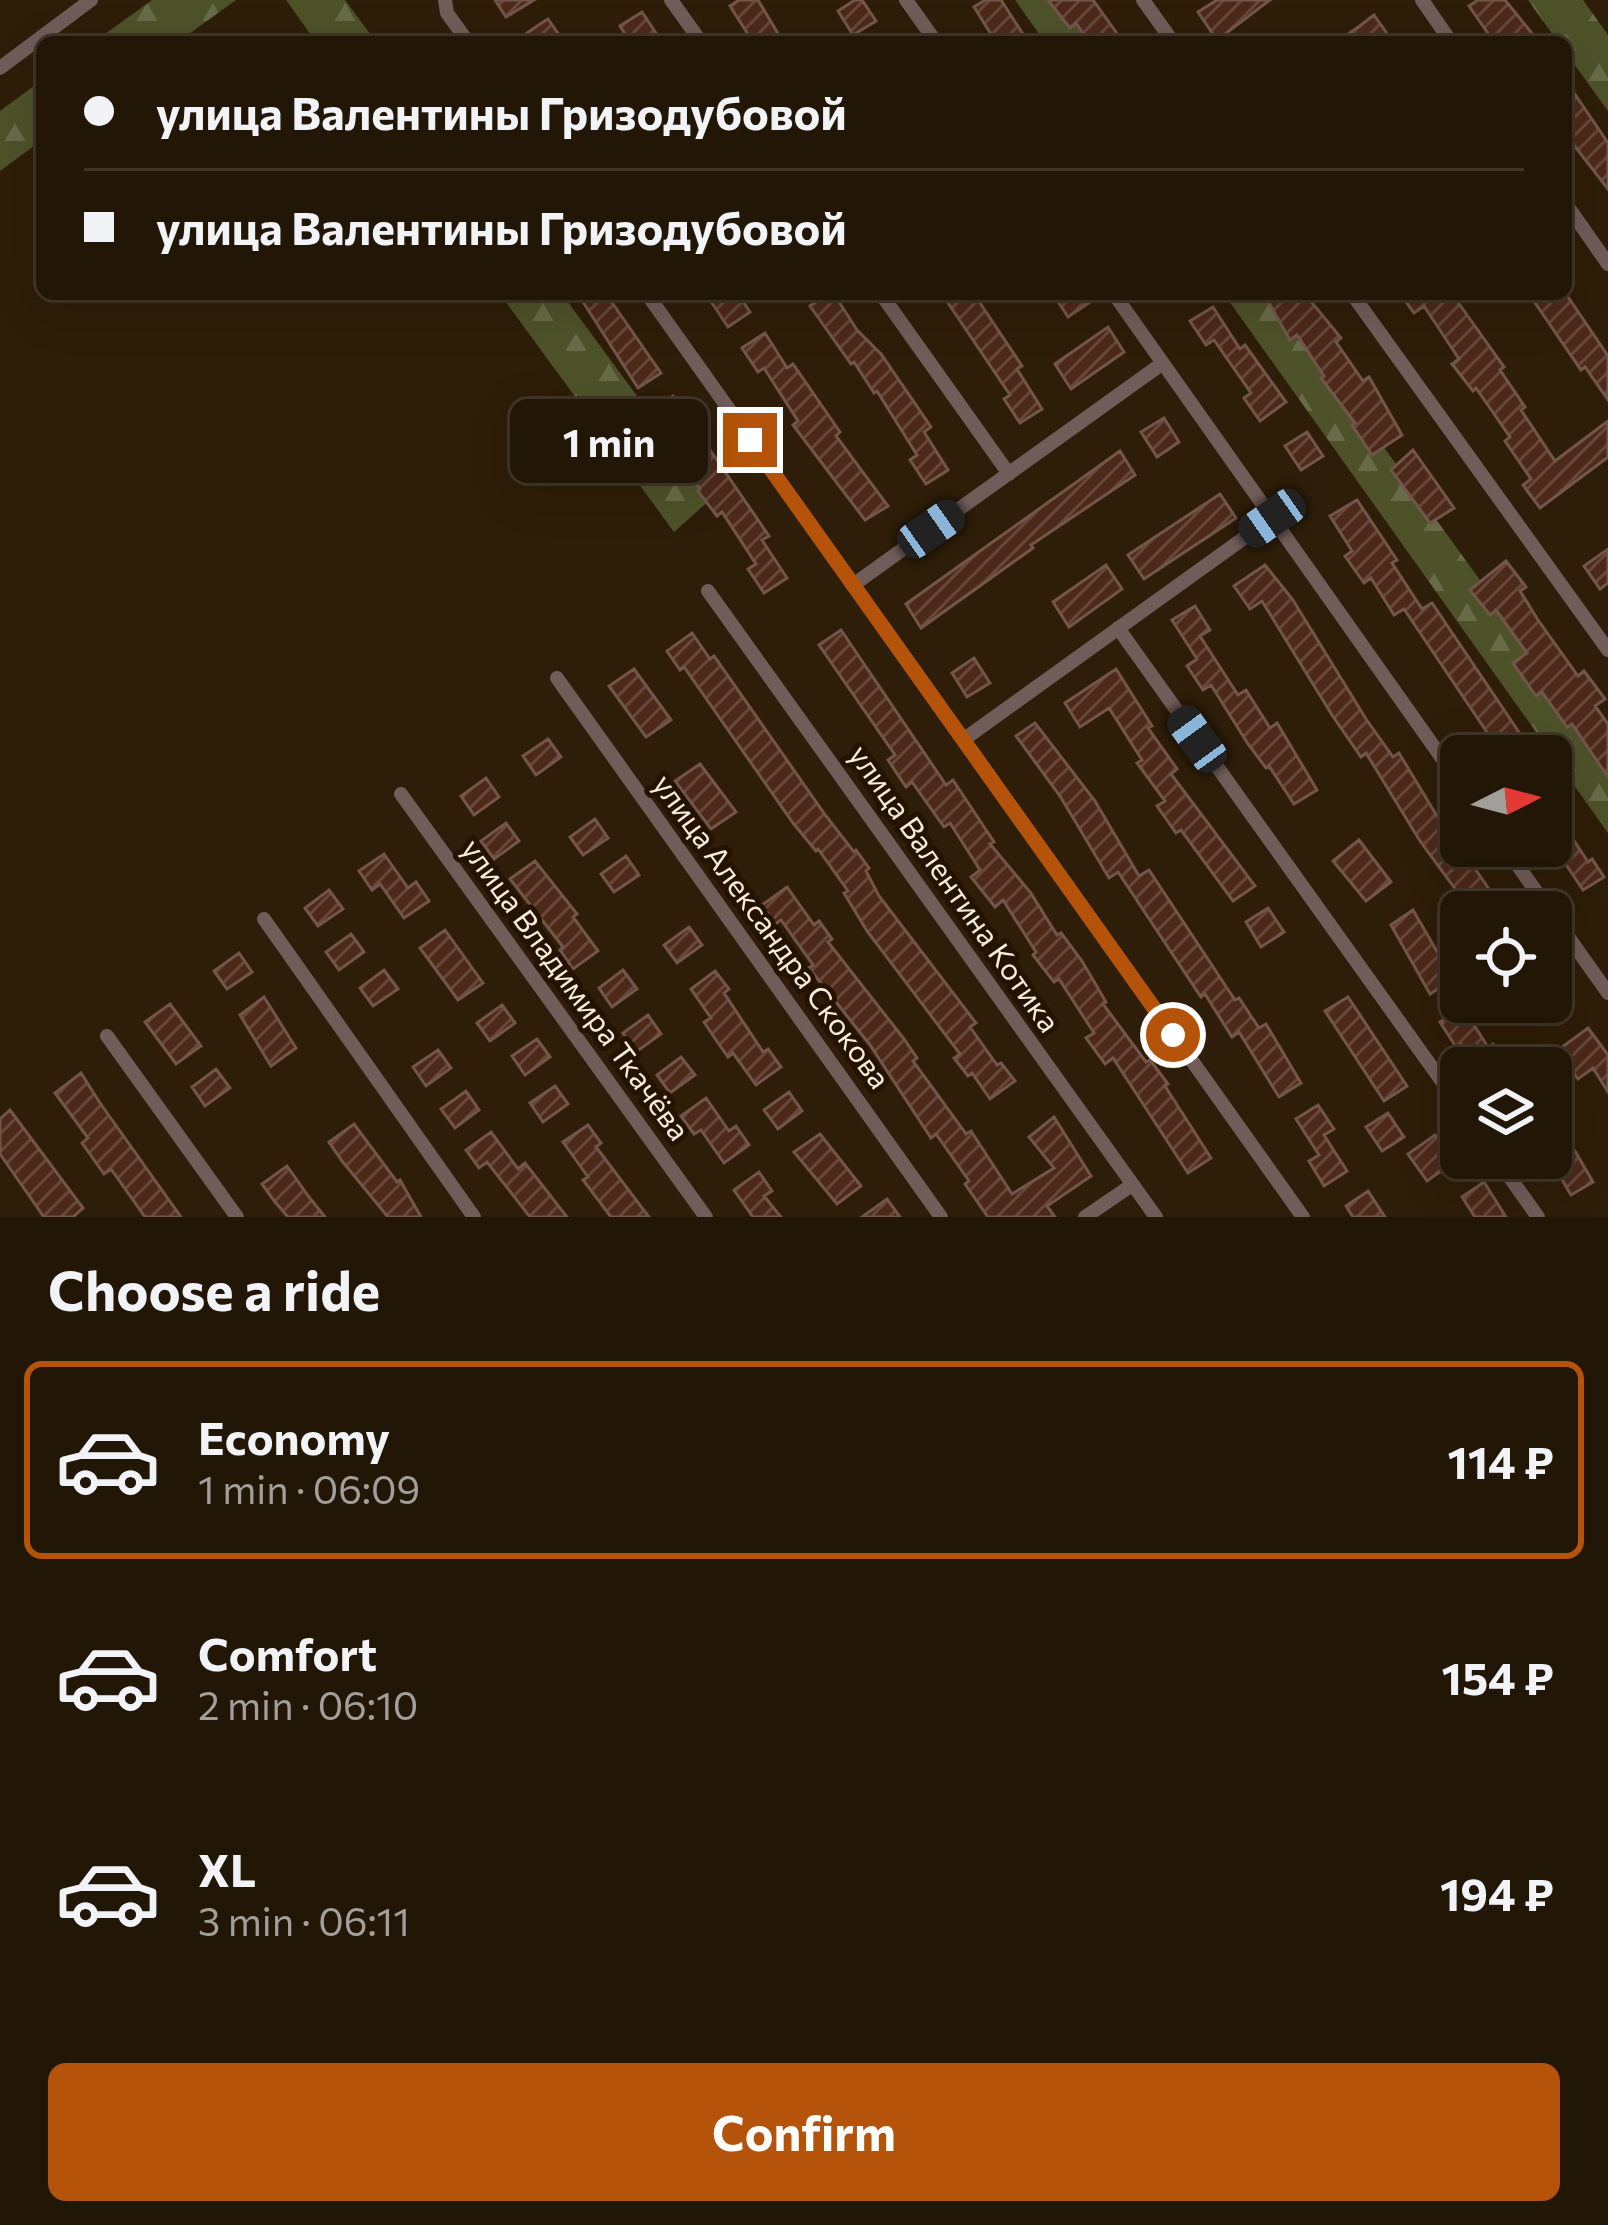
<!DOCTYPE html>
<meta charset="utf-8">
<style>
body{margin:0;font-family:Commissioner,sans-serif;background:#2e2314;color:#f1f3f6;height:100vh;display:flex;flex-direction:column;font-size:45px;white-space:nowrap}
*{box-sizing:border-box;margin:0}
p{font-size:39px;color:#a29f9b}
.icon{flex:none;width:66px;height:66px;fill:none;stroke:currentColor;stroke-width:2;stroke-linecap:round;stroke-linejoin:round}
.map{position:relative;height:1217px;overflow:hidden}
.panel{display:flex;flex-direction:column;background:#221606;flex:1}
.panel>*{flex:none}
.banner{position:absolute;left:36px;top:36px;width:1536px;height:264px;border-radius:18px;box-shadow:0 12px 48px #0002,0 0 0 3px #3f3528;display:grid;align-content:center;height:264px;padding:0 48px;background:#221606}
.needle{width:78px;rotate:84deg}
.controls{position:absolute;left:1440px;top:735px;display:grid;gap:24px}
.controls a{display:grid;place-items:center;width:132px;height:132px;border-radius:18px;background:#221606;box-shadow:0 12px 48px #0002,0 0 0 3px #3f3528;font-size:60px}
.end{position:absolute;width:54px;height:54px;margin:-27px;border:15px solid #b45309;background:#fff;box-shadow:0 0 0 6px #fff}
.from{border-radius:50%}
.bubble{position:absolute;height:84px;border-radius:18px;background:#221606;box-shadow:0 12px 48px #0002,0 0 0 3px #3f3528;font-size:39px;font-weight:700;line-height:84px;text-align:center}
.car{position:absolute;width:36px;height:72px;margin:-36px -18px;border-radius:15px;box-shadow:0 0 9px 3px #0007;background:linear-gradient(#222 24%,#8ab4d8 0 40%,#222 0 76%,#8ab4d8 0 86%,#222 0)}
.banner b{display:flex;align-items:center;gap:42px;height:114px;font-size:45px}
.banner b+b{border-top:3px solid #3f3528}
.banner i{width:30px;height:30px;background:#f1f3f6}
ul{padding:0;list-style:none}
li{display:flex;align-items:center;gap:36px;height:198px;margin:0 24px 18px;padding:0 24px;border:6px solid transparent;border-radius:18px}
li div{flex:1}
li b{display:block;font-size:45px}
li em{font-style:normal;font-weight:700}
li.selected{border-color:#b45309}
li>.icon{width:108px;height:108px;stroke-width:1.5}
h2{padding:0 48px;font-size:54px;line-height:144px}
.primary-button{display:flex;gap:24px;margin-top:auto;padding:24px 48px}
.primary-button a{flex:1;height:138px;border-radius:18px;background:#b45309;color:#fff;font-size:48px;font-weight:700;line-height:138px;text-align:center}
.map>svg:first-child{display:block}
</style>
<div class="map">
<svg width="1608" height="1217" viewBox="0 0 1608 1217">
<defs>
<pattern id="forest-firs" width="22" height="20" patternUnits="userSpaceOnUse" patternTransform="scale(3)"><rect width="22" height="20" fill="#4e5229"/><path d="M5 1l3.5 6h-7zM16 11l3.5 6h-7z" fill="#686b48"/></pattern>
<pattern id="building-hatch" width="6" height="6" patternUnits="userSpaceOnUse" patternTransform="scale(3)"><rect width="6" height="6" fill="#4d291a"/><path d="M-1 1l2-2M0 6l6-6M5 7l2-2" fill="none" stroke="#67483b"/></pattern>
</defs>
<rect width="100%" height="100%" fill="#2e1d08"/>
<path fill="url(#forest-firs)" d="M152,0H236L178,42H94Z
M286,0H345L376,42H316Z
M1015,0H1061L1091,42H1045Z
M1528,0H1583L1608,35V111L1566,53V42H1558Z
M42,80V140L0,171V111Z
M500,294H562L712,498L674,532Z
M1224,294H1273L1608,757V833Z"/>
<path fill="url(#building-hatch)" stroke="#73564b" stroke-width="3" d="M495,0H534L506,17Z
M739,0H758L783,42H753L730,6Z
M855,0H862L876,21L853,35L838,11Z
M985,0H1001L1028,42H996L974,7Z
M1048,0H1093L1123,42H1089L1076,23L1070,28Z
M1217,0H1270L1217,40L1198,12Z
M1478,0H1505L1539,42H1494L1469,6Z
M642,12L658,36L649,42H630L620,26Z
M1374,15L1393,42H1337L1361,25Z
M548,19L564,42H514L540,24Z
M1566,81L1608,143V189L1566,135Z
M578,294H606L661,373L638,388Z
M725,294H738L750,312L728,327L712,303Z
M828,294H834L857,330L881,354L931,427L924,432L948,470L926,484L910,460L917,455L877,391L874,393L854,362L851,364L810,306Z
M942,294H974L1022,366L1017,369L1042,409L1020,423L1004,399L1010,395Z
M1053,294H1085L1090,302L1068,317Z
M1264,294H1305L1341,338L1336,342L1363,381L1369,377L1402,435L1372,455L1352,425L1355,423L1321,378L1324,376L1297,335L1290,340Z
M1400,294H1452L1504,367L1500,370L1525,407L1521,410L1555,461L1608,421V457L1540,508L1523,485L1531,479L1505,441L1510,437L1476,388L1473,391L1452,364L1459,359L1424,306L1414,313Z
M1529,294H1566L1608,356V400L1585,367L1581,370Z
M1213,307L1240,349L1245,345L1286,402L1260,421L1244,398L1251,393L1214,340L1206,345L1190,321Z
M1108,327L1124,352L1071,389L1055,364Z
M765,333L787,368L793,364L840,432L836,436L888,506L865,520L793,425L798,421L764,368L758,372L742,348Z
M673,396L769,536L762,540L787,578L764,593L748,569L756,564L722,512L717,516L698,491L700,489L650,411Z
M1164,418L1179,442L1157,457L1141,432Z
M1307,432L1323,456L1301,470L1285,446Z
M1413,450L1454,508L1430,523L1391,470Z
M1120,451L1135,475L1031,545L1033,548L921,628L906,604Z
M1220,494L1236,518L1144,579L1128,555Z
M1357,500L1397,560L1392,563L1422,609L1432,603L1535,756H1503L1404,609L1394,615L1371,578L1364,583L1345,556L1352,551L1330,516Z
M1608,549V583L1600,589L1584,566Z
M1506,561L1526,587L1520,591L1538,620L1578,676L1584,671L1605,699L1595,706L1608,724V777L1572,724L1567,727L1542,692L1536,696L1513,663L1527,653L1496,610L1490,615L1470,590Z
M1106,565L1122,589L1069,627L1053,602Z
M1265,565L1293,600L1366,719L1393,757L1399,753L1446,831L1448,830L1500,905L1490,912H1472L1420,841L1366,753L1361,757L1332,715L1262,601L1250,609L1234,586Z
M1195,606L1210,630L1200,636L1238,695L1246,690L1270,728L1277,723L1317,790L1294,804L1269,766L1266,768L1248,744L1211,685L1203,690L1187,666L1197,659L1172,620Z
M841,630L946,785L953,780L994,842L990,844L1030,892L1057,935L1061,933L1082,961L1106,1002L1103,1004L1146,1062L1150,1060L1168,1084L1165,1086L1211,1158L1188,1173L1113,1058L1105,1064L1086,1038L1094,1033L1059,979L1054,982L1033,955L1036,952L1003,900L995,907L971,877L980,870L950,823L944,827L912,782L906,787L888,760L895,755L819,645Z
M692,633L710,659L714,656L826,816L854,852L856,850L869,868L866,871L879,896L976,1023L970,1027L997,1065L1001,1063L1015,1081L990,1099L972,1073L968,1076L954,1058L960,1054L867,931L844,893L848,891L818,849L816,851L793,823L684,667L680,670L667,651Z
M974,658L990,683L967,697L952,673Z
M634,669L671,720L646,737L609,686Z
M1116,669L1152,726L1148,728L1177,769L1171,774L1255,886L1233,901L1181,830L1176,833L1157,806L1165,801L1137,763L1142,760L1109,708L1080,727L1065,703Z
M1035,723L1095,801L1139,876L1149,870L1235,1000L1239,998L1259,1028L1266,1024L1301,1083L1279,1097L1239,1032L1232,1037L1205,994L1201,997L1118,872L1109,878L1060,796L1016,736Z
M548,739L561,757L536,775L523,756Z
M700,764L736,812L711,829L675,781Z
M486,778L499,797L474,815L461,796Z
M595,819L608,838L583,855L570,837Z
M1562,822L1588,862L1592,859L1604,877L1583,890L1561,857L1555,861L1546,846H1551V829Z
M506,823L519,841L494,859L481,841Z
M1359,840L1391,882L1366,901L1333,861Z
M384,854L408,888L416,882L429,901L404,918L380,884L372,890L359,871Z
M626,856L639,875L614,892L601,874Z
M535,861L577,914L573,917L598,951L573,969L560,950L563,947L510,879Z
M787,887L814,925L819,921L832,939L828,942L904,1039L917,1058L913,1061L966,1134L971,1131L1012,1194L1054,1168L1029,1137L1054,1117L1091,1176L1047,1206L1055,1217H988L965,1184L969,1181L936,1134L931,1138L870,1045L809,968L813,965L781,920L775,924L762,905Z
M329,890L343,909L318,926L305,908Z
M1268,908L1284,932L1261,947L1246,922Z
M1413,910L1453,979L1430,994L1391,925Z
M689,927L702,945L677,963L664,945Z
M445,930L483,983L458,1000L420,948Z
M351,934L364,952L339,970L326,952Z
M239,953L252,972L227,989L214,971Z
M384,970L398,989L373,1006L360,988Z
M623,970L637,989L612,1007L599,988Z
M715,971L729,989L724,993L763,1052L768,1049L781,1067L756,1085L733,1053L728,1057L718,1043L704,1022L711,1018L691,989Z
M264,997L296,1048L271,1066L240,1015Z
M1348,997L1407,1086L1384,1101L1325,1011Z
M170,1004L201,1046L176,1064L145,1022Z
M502,1005L515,1023L490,1041L477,1023Z
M1463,1008L1488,1047L1493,1044L1508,1068H1476L1461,1044L1456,1047L1440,1022Z
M648,1015L661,1034L636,1052L623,1033Z
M1588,1028L1608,1055V1092L1593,1068L1578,1079L1558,1050Z
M537,1039L550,1057L525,1075L512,1056Z
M438,1050L451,1068L426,1086L413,1067Z
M681,1057L695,1075L670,1093L657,1075Z
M216,1069L230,1088L205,1106L192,1087Z
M81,1073L100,1103L181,1217H145L111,1169L104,1174L82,1143L88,1138L55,1093Z
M555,1086L568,1104L543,1122L530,1103Z
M466,1091L479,1110L455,1128L441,1109Z
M789,1092L802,1111L778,1129L764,1110Z
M706,1098L729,1131L736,1126L749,1145L724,1163L701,1130L694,1134L681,1116Z
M1318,1105L1334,1129L1324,1135L1347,1171L1324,1186L1309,1161L1319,1155L1296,1119Z
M10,1110L83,1208L73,1217H44L0,1154V1119Z
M1388,1113L1404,1137L1382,1151L1366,1127Z
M1551,1123L1570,1154L1575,1151L1593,1182L1571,1195L1551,1161Z
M354,1124L397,1182L400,1180L421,1217H388L342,1161L329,1142Z
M588,1125L601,1143L596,1147L649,1217H611L583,1180L588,1177L563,1142Z
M491,1132L518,1169L525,1163L567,1217H530L487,1162L479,1168L466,1150Z
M820,1134L861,1186L837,1204L794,1152Z
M1435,1135L1454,1162L1427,1181L1408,1154Z
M287,1166L309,1197L325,1217H288L275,1202L262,1184Z
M759,1172L772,1191L764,1196L781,1217H753L734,1190Z
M1484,1182L1506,1217H1475L1462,1197Z
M1368,1191L1385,1217H1353L1346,1206Z
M887,1199L900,1217H862Z"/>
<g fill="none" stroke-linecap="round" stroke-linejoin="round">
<path stroke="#705c59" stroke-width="14" d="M445,0L447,13L468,42
M671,0L701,42
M906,0L936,42
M1143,0L1173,42
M1422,0L1451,42
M0,68L91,0
M1566,204L1608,264
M647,294L1303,1217
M881,294L1009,474
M1114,294L1461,785
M1352,294L1608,650
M853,585L1163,363
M708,591L1156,1217
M1118,628L1461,1108
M557,678L941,1217
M963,740L1272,518
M401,794L706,1217
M1504,846L1608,993
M264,919L474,1217
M107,1036L237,1217
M1496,1158L1538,1217
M1085,1217L1132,1185"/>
</g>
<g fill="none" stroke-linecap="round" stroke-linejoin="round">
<path stroke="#b45309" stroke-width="15" d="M750,440L1173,1035"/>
</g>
<g text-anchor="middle" stroke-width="10" stroke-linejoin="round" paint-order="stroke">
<g font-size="30" fill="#f8ecdf" stroke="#241301">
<text transform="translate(954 889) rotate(55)" y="10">улица Валентина Котика</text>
<text transform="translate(771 932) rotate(54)" y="10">улица Александра Скокова</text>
<text transform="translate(575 990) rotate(54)" y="10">улица Владимира Ткачёва</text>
</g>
</g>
</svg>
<div class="controls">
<a><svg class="needle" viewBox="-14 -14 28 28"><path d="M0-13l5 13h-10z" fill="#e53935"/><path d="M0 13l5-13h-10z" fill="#a29f9b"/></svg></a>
<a><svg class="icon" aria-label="locate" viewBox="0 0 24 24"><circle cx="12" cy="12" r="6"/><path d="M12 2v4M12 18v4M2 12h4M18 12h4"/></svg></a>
<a><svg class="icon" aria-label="layers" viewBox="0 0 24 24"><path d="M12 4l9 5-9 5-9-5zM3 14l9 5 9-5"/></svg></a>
</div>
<i class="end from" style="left:1173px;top:1035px"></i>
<i class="end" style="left:750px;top:440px"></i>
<div class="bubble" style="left:510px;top:399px;width:198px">1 min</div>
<i class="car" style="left:1272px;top:518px;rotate:235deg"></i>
<i class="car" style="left:931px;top:529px;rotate:55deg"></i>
<i class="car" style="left:1197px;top:739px;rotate:324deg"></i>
<div class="banner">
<b><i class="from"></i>улица Валентины Гризодубовой</b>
<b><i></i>улица Валентины Гризодубовой</b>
</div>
</div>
<section class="panel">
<h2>Choose a ride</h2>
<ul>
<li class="selected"><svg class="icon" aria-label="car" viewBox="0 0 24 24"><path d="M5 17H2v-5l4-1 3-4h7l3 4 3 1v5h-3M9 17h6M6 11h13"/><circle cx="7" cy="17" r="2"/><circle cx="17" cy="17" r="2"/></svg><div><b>Economy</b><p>1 min · 06:09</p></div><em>114 ₽</em></li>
<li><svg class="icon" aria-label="car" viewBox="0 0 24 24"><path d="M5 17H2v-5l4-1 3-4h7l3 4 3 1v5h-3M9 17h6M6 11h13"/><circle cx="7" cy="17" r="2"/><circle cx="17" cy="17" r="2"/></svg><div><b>Comfort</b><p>2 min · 06:10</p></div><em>154 ₽</em></li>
<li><svg class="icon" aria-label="car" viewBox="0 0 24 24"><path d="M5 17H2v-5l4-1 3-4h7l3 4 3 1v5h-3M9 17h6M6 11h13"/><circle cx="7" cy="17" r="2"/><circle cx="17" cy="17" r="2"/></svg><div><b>XL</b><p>3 min · 06:11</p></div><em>194 ₽</em></li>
</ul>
<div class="primary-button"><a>Confirm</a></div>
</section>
